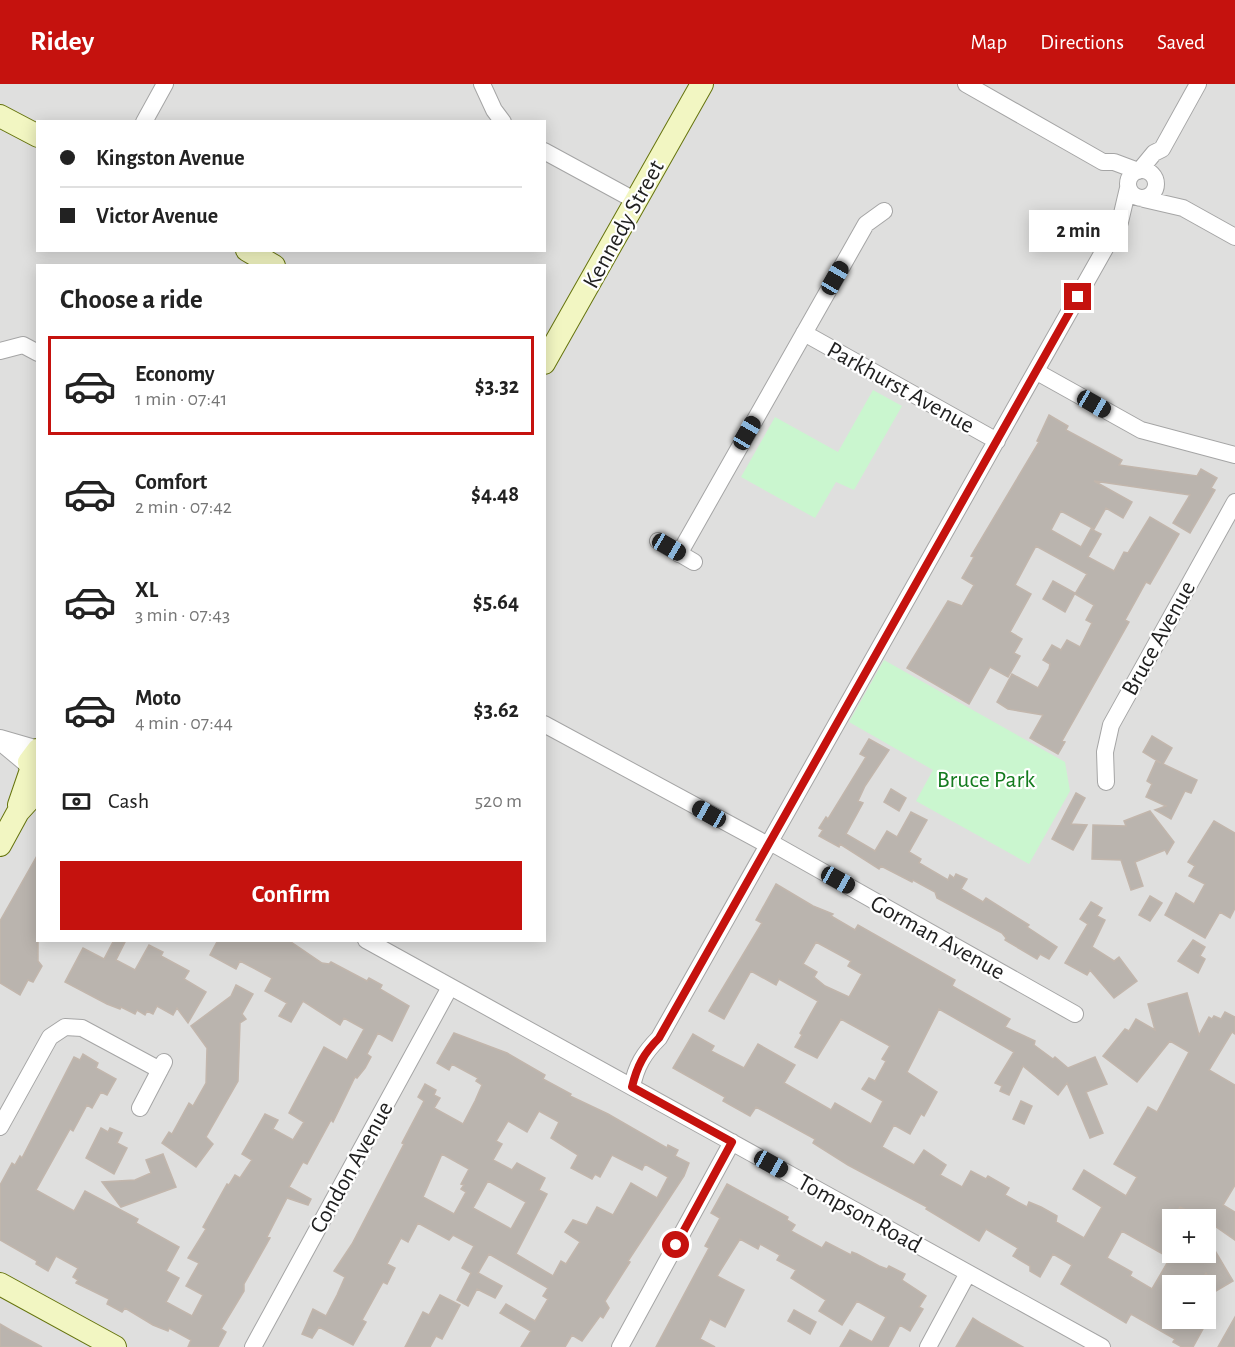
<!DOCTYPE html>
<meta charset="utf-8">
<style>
body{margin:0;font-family:"Alegreya Sans",sans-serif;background:#f2f2f2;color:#222;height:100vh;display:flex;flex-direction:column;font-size:22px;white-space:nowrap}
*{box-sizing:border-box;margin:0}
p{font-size:20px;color:#767676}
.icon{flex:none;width:33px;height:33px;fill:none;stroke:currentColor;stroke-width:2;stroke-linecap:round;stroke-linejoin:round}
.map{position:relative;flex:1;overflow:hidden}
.panel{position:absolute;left:36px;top:180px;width:510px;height:678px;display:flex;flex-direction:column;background:#fff;border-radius:0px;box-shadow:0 3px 15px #0003}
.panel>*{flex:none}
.banner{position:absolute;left:36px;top:36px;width:510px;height:132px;border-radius:0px;box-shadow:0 3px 15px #0003;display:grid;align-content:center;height:132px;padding:0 24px;background:#fff}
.tools{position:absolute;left:1162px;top:1125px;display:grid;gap:12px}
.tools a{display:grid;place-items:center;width:54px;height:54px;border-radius:0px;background:#fff;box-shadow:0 3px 15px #0003;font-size:30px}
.end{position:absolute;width:27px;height:27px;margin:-14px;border:8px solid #c5120e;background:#fff;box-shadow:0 0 0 3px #fff}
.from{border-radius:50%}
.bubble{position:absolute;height:42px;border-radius:0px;background:#fff;box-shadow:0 3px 15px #0003;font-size:20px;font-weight:700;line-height:42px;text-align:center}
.car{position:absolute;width:18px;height:36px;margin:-18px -9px;border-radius:8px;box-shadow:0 0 4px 2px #0007;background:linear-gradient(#222 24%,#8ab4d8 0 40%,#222 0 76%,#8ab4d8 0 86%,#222 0)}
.banner b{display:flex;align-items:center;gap:21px;height:57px;font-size:22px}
.banner b+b{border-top:2px solid #e0e0e0}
.banner i{width:15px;height:15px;background:#222}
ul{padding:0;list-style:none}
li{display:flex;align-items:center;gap:18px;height:99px;margin:0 12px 9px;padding:0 12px;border:3px solid transparent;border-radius:0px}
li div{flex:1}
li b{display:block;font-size:22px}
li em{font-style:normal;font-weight:700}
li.current{border-color:#c5120e}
li>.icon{width:54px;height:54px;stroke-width:1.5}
h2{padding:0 24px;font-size:27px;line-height:72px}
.pay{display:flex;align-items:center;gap:15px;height:66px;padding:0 24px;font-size:22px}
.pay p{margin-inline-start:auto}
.cta{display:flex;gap:12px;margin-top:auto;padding:12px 24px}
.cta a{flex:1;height:69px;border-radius:0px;background:#c5120e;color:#fff;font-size:24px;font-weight:700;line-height:69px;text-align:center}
header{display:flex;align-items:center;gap:36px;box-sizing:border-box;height:84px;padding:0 30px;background:#c5120e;color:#fff}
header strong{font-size:28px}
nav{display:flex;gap:33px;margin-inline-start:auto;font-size:21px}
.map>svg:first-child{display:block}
</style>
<header>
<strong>Ridey</strong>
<nav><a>Map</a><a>Directions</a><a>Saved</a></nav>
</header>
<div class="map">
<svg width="1235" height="1263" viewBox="0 0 1235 1263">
<rect width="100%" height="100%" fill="#f1eee9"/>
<path fill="#dfdfde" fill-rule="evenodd" d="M0,0H1235V1263H0ZM38,38H544V166H38ZM38,182H544V856H38ZM1173,1136H1206V1168H1173ZM1173,1202H1206V1234H1173Z"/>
<path fill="#caf6cf" d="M873,306L902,322L854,406L836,398L815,434L741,393L775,333L838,368Z
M884,576L1065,678L1070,707L1029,780L916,717L933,686L849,638Z"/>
<path fill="#bab4ae" stroke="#c2b6ac" stroke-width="1.5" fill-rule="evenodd" d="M1049,331L1068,342L1066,346L1122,376L1119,381L1197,392L1201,385L1217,394L1211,404L1215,406L1190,449L1173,439L1190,411L1094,397L1132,418L1123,434L1106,424L1094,445L1061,427L1051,446L1081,463L1091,445L1101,450L1088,473L1114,487L1124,468L1128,469L1150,433L1179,450L1150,500L1146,498L1125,536L1129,538L1062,657L1065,658L1058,670L1030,654L1043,631L1008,625L997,618L1012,590L1038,604L1049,585L1050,580L1043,576L1052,561L1061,566L1067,556L1080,563L1092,539L1086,536L1094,521L1075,510L1087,490L1036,462L1015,501L1031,510L1010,548L1022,555L1014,569L1020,572L1008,593L990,583L969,620L907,584L948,517L962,522L974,501L962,494L974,473L971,472L1039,358L1037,357Z
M1053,497L1075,509L1065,528L1043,515Z
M1152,652L1172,664L1163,680L1197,696L1191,709L1185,707L1171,735L1155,726L1166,722L1146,713L1152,700L1147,697L1156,677L1161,679L1143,668Z
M869,655L889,666L865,702L858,717L863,719L846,750L875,767L887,747L897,753L911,728L927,736L909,768L921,775L919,779L948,796L950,791L954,794L956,790L967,795L961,805L983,818L986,814L1029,841L1027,843L1057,863L1049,875L1040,870L1037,875L1005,856L1006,854L1002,849L937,814L935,808L913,796L912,798L881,782L879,785L840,760L839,763L819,752L823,746L819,744L826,733L828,735L866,673L860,670Z
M891,705L906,714L899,727L884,718Z
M1076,709L1085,714L1071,740L1087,741L1073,766L1052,755Z
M1150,727L1174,758L1167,770L1165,766L1135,778L1143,802L1131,806L1121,776L1092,775L1093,741L1126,742L1124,737Z
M1214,737L1235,749V824L1230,834L1220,828L1205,854L1165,831L1176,809L1194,820L1205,800L1189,792L1195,782L1188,778Z
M38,770V877L42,882L33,898L28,896L20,911L0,899V837Z
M776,800L813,822L833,830L831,832L855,846L858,841L955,896L952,902L1010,935L1005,943L1035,957L1034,961L1053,975L1055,973L1068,984L1095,973L1107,1000L1086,1008L1103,1049L1090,1054L1067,999L1058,1011L1023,982L1009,1011L1000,1007L1002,1002L995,999L1014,968L939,925L907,988L937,1008L924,1032L921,1030L910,1050L894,1041L882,1063L914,1081L924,1066L946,1081L940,1091L962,1103L971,1087L986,1095L988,1092L1009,1104L1005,1111L1027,1123L1029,1118L1041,1123L1057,1132L1056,1138L1084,1154L1102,1123L1073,1105L1084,1086L1126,1112L1137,1093L1114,1080L1148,1023L1157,1028L1189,968L1170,957L1137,998L1103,972L1125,945L1129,947L1136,935L1155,946L1148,920L1187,909L1199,951L1209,933L1212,935L1214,932L1221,935L1225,928L1235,933V950L1232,948L1209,986L1235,1001V1101L1223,1121L1235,1128V1156L1206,1136L1180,1123L1164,1150L1173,1155V1168H1207L1214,1165L1233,1197L1216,1207L1206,1189L1199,1202H1173V1234H1209L1193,1263H1182L1173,1258L1175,1255L1131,1230L1126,1239L1061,1200L1072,1181L1053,1170L1040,1193L1030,1187V1182L1013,1172L1018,1164L986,1145L979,1157L926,1125L927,1123L848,1081L813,1059L815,1055L756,1023L750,1032L723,1017L725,1013L673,984L693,950L714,962L711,967L744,984L758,960L795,981L784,999L831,1026L835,1019L871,1040L883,1017L862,1005L869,994L875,997L886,977L882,975L890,962L841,935L817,974L795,963L802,951L800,949L818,917L779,895L776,901L751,887L724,935L709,927L762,839L756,836ZM816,858L851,877L848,882L862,890L849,913L825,902L814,893L817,888L803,880ZM1122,1147L1170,1174L1152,1205L1130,1192L1132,1188L1107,1174Z
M1150,812L1162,819L1150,837L1139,831Z
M1091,818L1102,824L1097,832L1105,836L1092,863L1114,877L1119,873L1137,897L1114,914L1090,886L1087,891L1065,879L1088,840L1080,835Z
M114,856H126L116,876L135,886L149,861L163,868L161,872L189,887L184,895L206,908L188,939L177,924L173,931L157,922L153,930L147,927L145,931L137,926L135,930L121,923L120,925L107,920L65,898L83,864L104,875Z
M218,856H288L322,879L329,880L331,878L367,897L369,894L382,901L380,905L409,922L392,957L378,949L367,970L371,973L365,984L357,994L355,993L333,1038L331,1036L307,1080L303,1078L289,1103L311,1115L308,1121L287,1114L267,1153L270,1154L244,1200V1207L221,1245L226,1248L218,1263H188L191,1256L169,1244L168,1247L153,1241L125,1224L122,1228L107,1220L109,1215L76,1199L78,1196L73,1193L78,1184L56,1172L48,1187L36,1180L37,1177L0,1156V1101L12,1079L15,1081L20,1072L22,1074L74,973L80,976L83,970L98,979L96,984L116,995L107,1011L101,1008L92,1024L87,1021L73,1047L70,1045L36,1106L74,1127L85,1107L138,1135L136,1139L179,1163L166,1187L179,1194L166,1218L192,1232L203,1211L186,1202L199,1179L188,1174L206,1145L203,1143L227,1100L229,1101L235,1091L240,1094L252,1076L242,1070L265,1030L278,1036L273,1045L293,1056L304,1038L289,1029L324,963L347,976L364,945L344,934L340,941L303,917L291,938L279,932L287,919L265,907L272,894L240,877L236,885L210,871Z
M1193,856L1205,863L1200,872L1205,875L1198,889L1178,877Z
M236,901L253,910L242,930L246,935L240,939L238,997L206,1053L213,1060L196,1083L162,1059L169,1048L172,1050L189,1019L193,1022L206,999L207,964L191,942L231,912Z
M454,949L507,969L545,991L543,995L571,1010L570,1012L608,1030L667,1064L668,1061L678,1066L675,1072L689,1079L684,1092L628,1177L630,1178L605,1217L609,1224L603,1234L600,1232L582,1257L572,1251L565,1263H521L531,1247L500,1229L506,1220L535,1237L548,1215L543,1212L548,1204L489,1170L478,1189L502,1202L495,1214L477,1205L468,1222L457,1216L471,1189L462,1184L474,1162L453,1151L449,1156L418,1139L408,1158L401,1154L387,1180L395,1184L387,1200L383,1198L362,1236L366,1238L353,1261L319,1243L312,1254L302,1250L313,1225L326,1232L337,1211L345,1193L334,1187L352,1160L404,1060L402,1059L424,1017L418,1013L425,1000L436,1006L434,1011L440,1014L434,1024L463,1040L475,1017L482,1001L476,997L478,994L452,980L449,986L437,979ZM539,1027L559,1038L551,1054L578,1071L571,1084L592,1095L595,1090L600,1093L612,1071L642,1086L645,1080L668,1093L657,1114L631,1099L613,1131L597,1123L587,1141L573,1136L565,1148L580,1158L566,1180L561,1177L553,1192L516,1170L547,1110L539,1106L545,1094L517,1079L512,1086L493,1076L502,1060L496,1057L508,1037L527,1048ZM442,1070L469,1085L461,1100L464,1101L461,1105L466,1108L454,1130L423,1113ZM488,1097L526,1118L511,1145L473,1124Z
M1021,1017L1032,1022L1024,1040L1013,1035Z
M101,1044L108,1048L110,1044L122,1049L117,1059L127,1064L114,1090L86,1074Z
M163,1070L176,1103L121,1123L102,1098L135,1096L151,1089L146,1076Z
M727,1100L788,1133L787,1136L795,1141L791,1147L822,1164L826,1158L851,1171L852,1168L857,1170L879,1182L887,1185L889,1182L905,1190L902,1196L926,1212L919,1223L923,1225L910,1247L900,1241L888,1263H840L850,1246L872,1258L886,1233L857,1217L842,1241L819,1227L826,1216L791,1194L796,1186L777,1176L780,1171L760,1160L758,1165L740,1155L717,1192L744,1206L725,1243L710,1235L700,1255L715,1263H656L709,1164L705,1162L720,1134L711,1129Z
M440,1211L460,1221L442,1255L436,1252L430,1263H405L423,1228L429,1231Z
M794,1226L816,1238L810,1250L788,1237Z
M1235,1233V1263H1218Z
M973,1234L982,1240L1023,1263H956Z
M0,1240L12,1247L42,1263H0Z"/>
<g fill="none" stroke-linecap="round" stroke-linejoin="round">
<defs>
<path id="street" d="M482,0L494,26L503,38
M966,0L1103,78H1114L1138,87
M144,38L165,0
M544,67L636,117
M1128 100a14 14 0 1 1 28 0a14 14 0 1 1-28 0Z
M1140,86L1154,69L1162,65L1198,0
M1144,115L1183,124L1235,153
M804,249L997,357
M0,267L23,261L38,269
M1037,288L1141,346L1235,371
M658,457L694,478
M679,470L866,140L884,127
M544,640L768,761
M0,654L38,665
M0,658L30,683
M1106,698L1105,668L1111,641L1235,418
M770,758L1075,930
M366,856L1102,1263
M632,1003C636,982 644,969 659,954L1120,138L1128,104
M140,1024L164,978
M0,1043L50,953L65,943L82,944L160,986
M253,1263L450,903
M620,1263L732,1058
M928,1263L968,1189"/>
<path id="secondary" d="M0,32L38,52
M247,166L274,182
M544,279L702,0
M38,666L29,678L31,686L38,693
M19,721L31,686
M0,761L18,728L38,706
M0,1200L115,1263"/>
</defs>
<use href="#street" stroke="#a5a5a5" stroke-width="18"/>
<use href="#secondary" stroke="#66740d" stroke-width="24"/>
<use href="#street" stroke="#fff" stroke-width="16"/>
<use href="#secondary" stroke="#f2f6c2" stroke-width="22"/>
</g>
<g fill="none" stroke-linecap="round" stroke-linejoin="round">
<path stroke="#c5120e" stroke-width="8" d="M676,1161L732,1058L632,1003C637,982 644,969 659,954L1078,213"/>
</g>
<g text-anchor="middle" stroke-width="4.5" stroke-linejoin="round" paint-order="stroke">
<g font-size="24" fill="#212121" stroke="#fff">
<text transform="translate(623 140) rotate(-61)" y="8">Kennedy Street</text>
<text transform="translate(901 303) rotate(29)" y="8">Parkhurst Avenue</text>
<text transform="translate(1158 554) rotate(-61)" y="8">Bruce Avenue</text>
<text transform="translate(938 853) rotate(29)" y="8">Gorman Avenue</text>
<text transform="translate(351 1083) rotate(-61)" y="8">Condon Avenue</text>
<text transform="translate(860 1129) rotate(29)" y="8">Tompson Road</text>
</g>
<g font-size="24" fill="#147b1f" stroke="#fff">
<text x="986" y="703">Bruce Park</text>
</g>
</g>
</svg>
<div class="tools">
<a>+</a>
<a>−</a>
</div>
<i class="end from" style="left:676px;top:1161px"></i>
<i class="end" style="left:1078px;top:213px"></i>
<div class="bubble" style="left:1029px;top:126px;width:99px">2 min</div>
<i class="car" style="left:835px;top:194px;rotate:30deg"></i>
<i class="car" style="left:1094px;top:320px;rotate:120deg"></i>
<i class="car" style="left:747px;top:349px;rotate:30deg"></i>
<i class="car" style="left:669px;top:463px;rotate:120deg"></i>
<i class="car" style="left:709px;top:730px;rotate:299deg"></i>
<i class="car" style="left:838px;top:796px;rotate:119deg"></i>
<i class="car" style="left:771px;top:1080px;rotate:119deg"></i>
<div class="banner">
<b><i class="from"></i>Kingston Avenue</b>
<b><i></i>Victor Avenue</b>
</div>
<section class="panel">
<h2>Choose a ride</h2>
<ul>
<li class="current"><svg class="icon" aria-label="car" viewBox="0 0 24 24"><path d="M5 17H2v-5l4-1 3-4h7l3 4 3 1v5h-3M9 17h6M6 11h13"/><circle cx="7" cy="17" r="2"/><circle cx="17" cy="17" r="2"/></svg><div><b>Economy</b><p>1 min · 07:41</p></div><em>$3.32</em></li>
<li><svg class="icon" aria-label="car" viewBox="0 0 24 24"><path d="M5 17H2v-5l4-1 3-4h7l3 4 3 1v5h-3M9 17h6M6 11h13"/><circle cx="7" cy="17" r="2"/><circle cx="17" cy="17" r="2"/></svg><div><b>Comfort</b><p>2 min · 07:42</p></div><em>$4.48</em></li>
<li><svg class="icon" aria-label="car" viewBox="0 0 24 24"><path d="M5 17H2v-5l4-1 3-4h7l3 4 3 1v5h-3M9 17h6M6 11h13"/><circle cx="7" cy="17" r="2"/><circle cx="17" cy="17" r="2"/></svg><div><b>XL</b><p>3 min · 07:43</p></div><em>$5.64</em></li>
<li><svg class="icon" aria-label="car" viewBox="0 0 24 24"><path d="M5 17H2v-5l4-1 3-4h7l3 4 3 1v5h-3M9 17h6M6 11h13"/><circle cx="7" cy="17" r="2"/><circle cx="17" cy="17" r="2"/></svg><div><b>Moto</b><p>4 min · 07:44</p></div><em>$3.62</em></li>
</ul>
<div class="pay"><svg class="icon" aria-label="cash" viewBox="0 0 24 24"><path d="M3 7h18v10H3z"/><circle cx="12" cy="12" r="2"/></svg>Cash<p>520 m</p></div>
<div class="cta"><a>Confirm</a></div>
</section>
</div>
